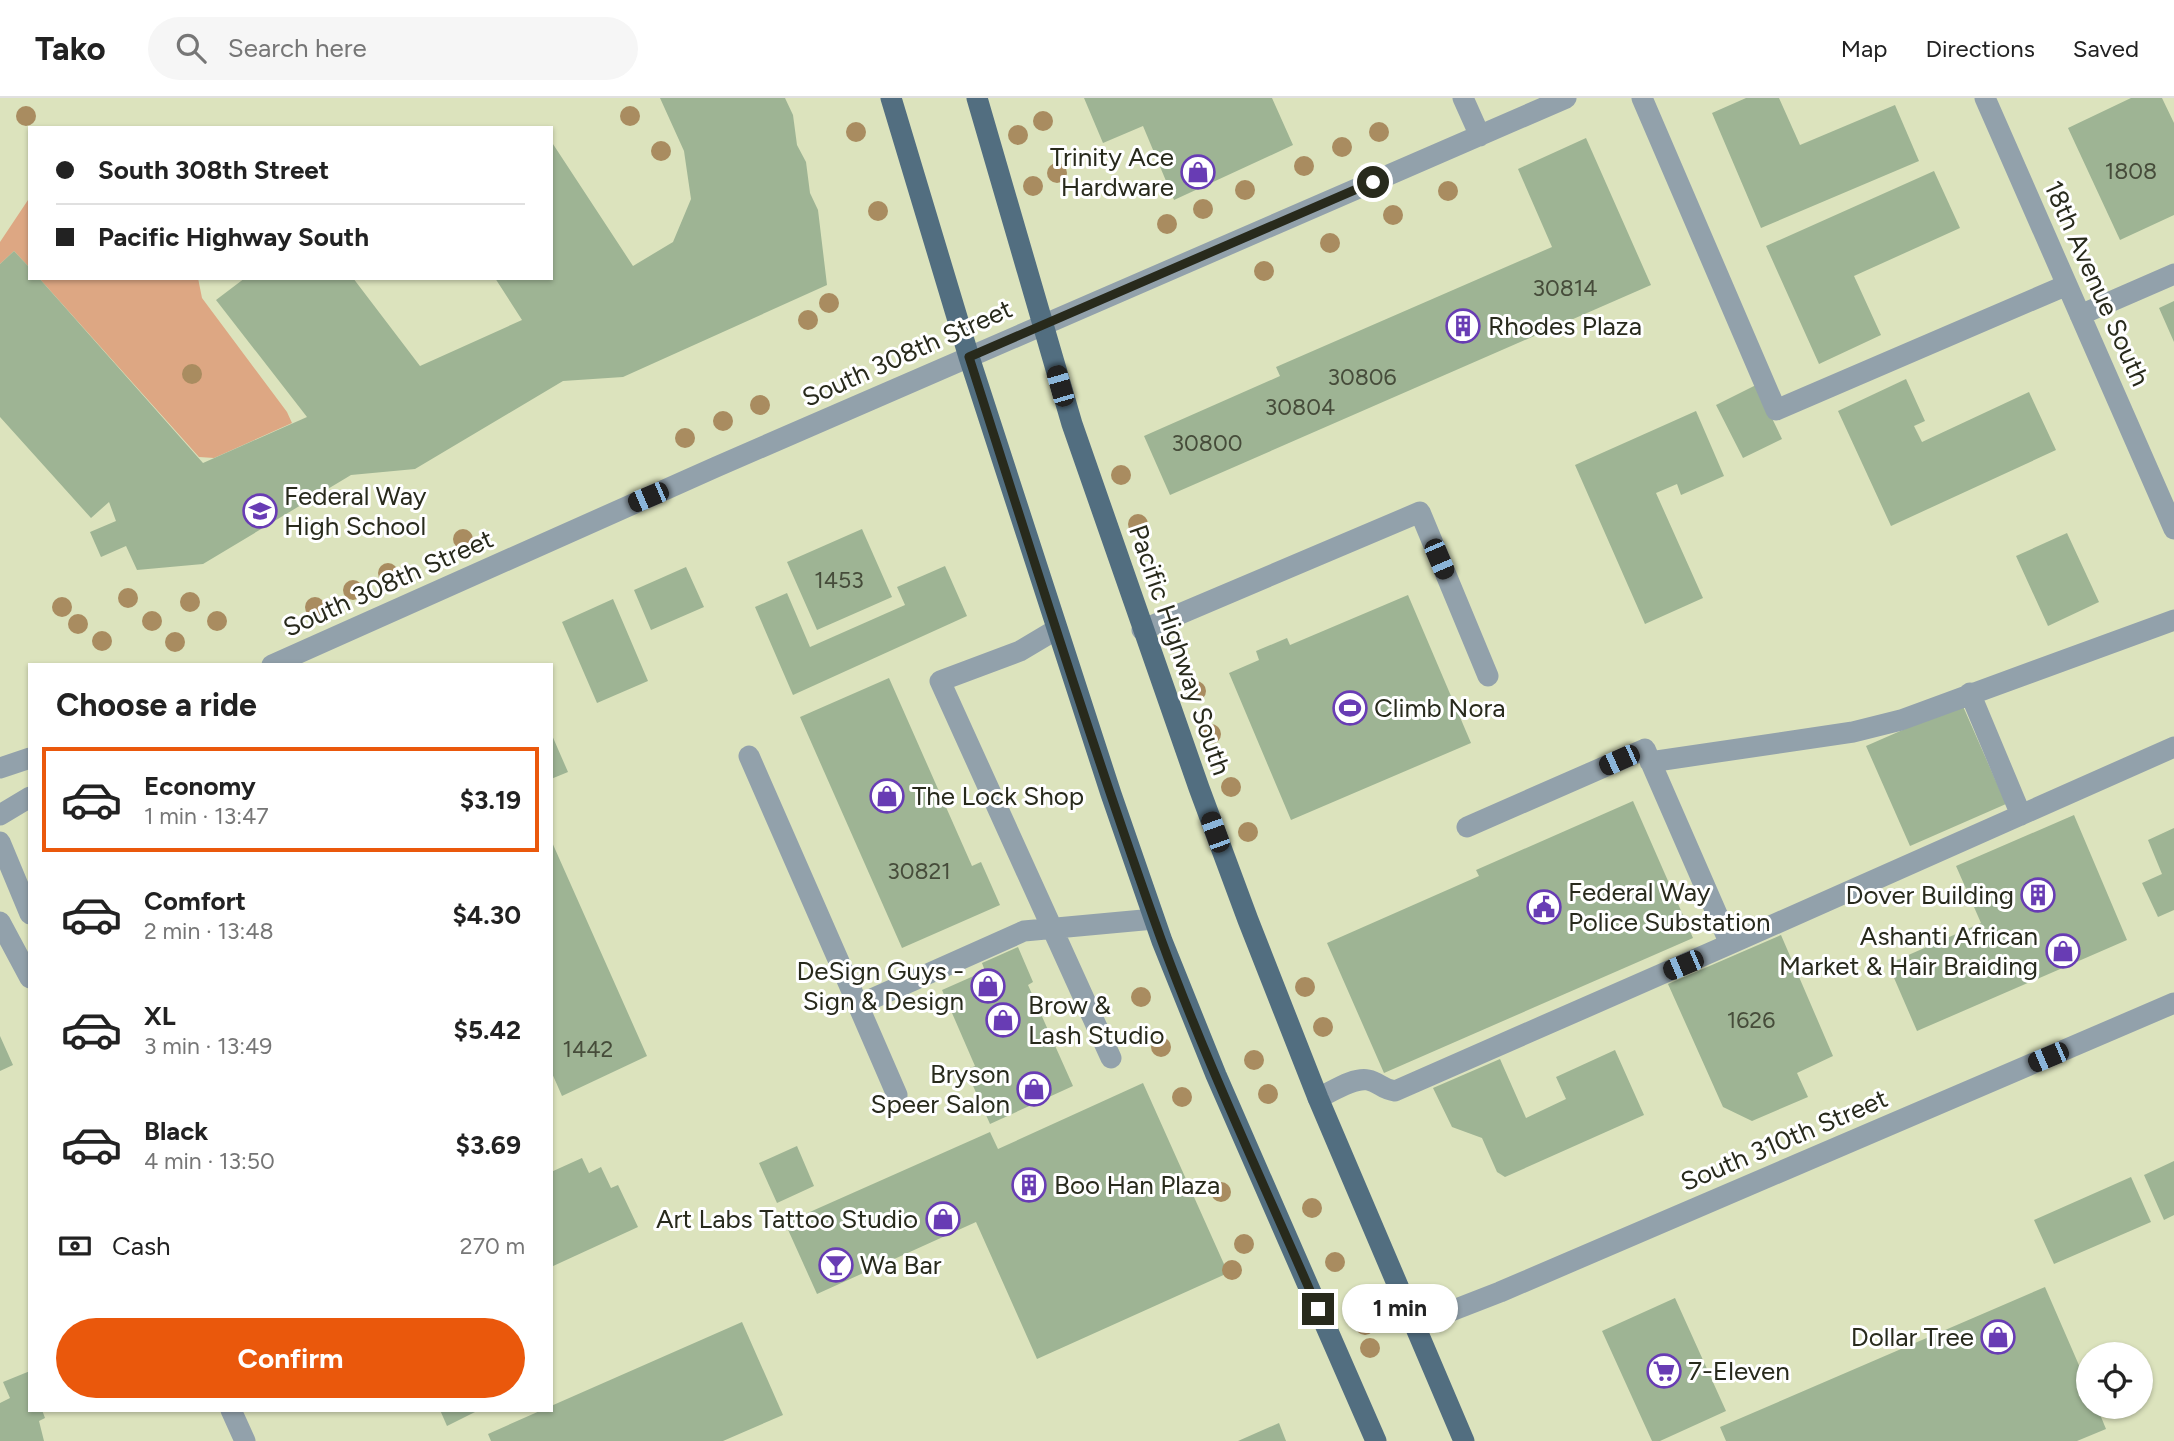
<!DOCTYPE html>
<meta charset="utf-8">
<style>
body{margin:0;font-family:Figtree,sans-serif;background:#f6f6f6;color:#222;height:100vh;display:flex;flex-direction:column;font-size:26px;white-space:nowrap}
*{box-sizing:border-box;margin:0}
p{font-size:23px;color:#767676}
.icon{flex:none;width:38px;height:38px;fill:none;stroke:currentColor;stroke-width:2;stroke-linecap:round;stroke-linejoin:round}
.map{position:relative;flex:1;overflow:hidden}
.sheet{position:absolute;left:28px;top:565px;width:525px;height:749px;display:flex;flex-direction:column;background:#fff;border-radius:0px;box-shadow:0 2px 5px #0004}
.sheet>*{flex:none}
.top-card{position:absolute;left:28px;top:28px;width:525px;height:154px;border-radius:0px;box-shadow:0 2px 5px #0004;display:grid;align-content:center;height:154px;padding:0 28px;background:#fff}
.controls{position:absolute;left:2076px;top:1244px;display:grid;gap:14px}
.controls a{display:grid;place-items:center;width:77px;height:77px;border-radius:50%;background:#fff;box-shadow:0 2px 5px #0004;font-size:35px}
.end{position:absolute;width:32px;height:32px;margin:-16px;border:9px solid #282a1c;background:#fff;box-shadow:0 0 0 4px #fff}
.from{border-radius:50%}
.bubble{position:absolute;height:49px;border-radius:24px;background:#fff;box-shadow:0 2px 5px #0004;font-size:23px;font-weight:700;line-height:49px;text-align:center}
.car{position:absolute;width:21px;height:42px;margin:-21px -10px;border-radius:9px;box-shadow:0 0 5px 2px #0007;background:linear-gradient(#222 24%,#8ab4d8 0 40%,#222 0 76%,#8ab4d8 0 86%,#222 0)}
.top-card b{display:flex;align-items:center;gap:24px;height:66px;font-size:26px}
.top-card b+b{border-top:2px solid #e0e0e0}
.top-card i{width:18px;height:18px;background:#222}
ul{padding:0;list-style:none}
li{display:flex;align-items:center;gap:21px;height:105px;margin:0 14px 10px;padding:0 14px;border:4px solid transparent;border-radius:0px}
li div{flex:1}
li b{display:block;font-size:26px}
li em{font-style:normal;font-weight:700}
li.active{border-color:#ea580c}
li>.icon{width:63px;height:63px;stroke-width:1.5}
h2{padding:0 28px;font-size:32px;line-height:84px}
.pay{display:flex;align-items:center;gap:18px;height:77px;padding:0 28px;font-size:26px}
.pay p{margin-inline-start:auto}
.primary-button{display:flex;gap:14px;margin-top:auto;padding:14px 28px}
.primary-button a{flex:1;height:80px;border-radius:42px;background:#ea580c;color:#fff;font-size:28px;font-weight:700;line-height:80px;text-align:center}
header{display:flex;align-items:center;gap:42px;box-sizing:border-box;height:98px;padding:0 35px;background:#fff;border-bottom:2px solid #e0e0e0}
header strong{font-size:33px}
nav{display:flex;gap:38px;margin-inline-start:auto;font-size:24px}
.search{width:490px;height:63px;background:#f6f6f6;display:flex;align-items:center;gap:18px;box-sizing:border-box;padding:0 24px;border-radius:38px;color:#767676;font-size:26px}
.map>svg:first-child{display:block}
</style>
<header>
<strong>Tako</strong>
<div class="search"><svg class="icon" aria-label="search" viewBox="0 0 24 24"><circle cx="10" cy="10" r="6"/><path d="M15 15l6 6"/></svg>Search here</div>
<nav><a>Map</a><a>Directions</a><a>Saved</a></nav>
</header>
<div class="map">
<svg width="2174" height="1343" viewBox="0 0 2174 1343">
<rect width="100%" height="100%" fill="#dce3bd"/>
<path fill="#dda783" d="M30,99V170L14,153L0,166V144Z
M39,180H198L202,200L287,314L292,325L214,360L199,359Z"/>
<path fill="#9eb494" d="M660,0H785L793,17L797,47L806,64L810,95L818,112L827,187L623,279L563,283L415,371L351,377L203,466L137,472L126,448L101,459L90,434L116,423L109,404L91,420L0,319V166L14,153L30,170V180H39L203,365L307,319L216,202L245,180H353L420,268L522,222L495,180H551V43L633,168L673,144L691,101L684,53Z
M1084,0H1272L1293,47L1174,102L1143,28L1103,45Z
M1746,0H1779L1800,47L1895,7L1919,63L1761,130L1712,15Z
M2131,0H2162L2174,25V117L2120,142L2068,30Z
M1586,40L1651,187L1170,397L1144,338L1280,278L1276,269L1552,149L1518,71Z
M1934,73L1960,130L1854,178L1881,237L1819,266L1766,148Z
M2174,203V244L2159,210Z
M1906,281L1925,323L1914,328L1922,344L2029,294L2056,352L1891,428L1838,313Z
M1756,287L1782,341L1743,360L1716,307Z
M1696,313L1724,378L1681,397L1677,386L1656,395L1703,500L1645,526L1575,367Z
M862,431L892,499L817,532L787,464Z
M2067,435L2099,504L2048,528L2016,458Z
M945,468L967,518L793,597L755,509L787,495L810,549L905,507L897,489Z
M686,469L704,509L651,532L634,492Z
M1408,497L1471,645L1291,722L1229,575L1259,562L1256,553L1287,540L1290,547Z
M613,501L648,583L597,605L562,524Z
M889,580L972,768L981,764L1000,807L902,850L800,619Z
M1962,606L2006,706L1910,748L1866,648Z
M551,635L568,674L551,681Z
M1633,703L1693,840L1384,975L1327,845L1479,778L1476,772Z
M2074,717L2127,842L1917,933L1888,866L1981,825L1956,768Z
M2174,730V812L2158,819L2142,785L2162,776L2148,742Z
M551,742L647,958L562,998L551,973Z
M1781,837L1833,958L1797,975L1808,999L1752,1023L1723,1009L1668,886Z
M1018,849L1033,884L1028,887L1073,988L990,1026L966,972L975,968L942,892L985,873L982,865Z
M0,938L13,967L0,973Z
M1615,952L1644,1017L1505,1079L1497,1074L1482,1040L1452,1029L1433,990L1500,961L1526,1020L1566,1001L1556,979Z
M1143,985L1228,1175L1037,1261L976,1124L817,1196L785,1125L990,1034L998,1051Z
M797,1048L814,1088L777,1105L759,1065Z
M582,1060L589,1075L601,1069L611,1090L618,1087L638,1129L551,1169V1074Z
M2174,1063V1117L2164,1122L2144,1077Z
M2131,1079L2151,1124L2054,1166L2034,1122Z
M2045,1189L2088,1288V1309H2097L2106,1331L2077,1343H1726L1720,1329Z
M1675,1200L1726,1313L1660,1343H1652L1602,1233Z
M742,1224L783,1317L723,1343H491L488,1336L542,1312H551V1308Z
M30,1273V1312H42L45,1320L39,1323L44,1343H0V1305L10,1300L3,1284Z
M440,1312H479L447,1328Z
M1279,1325L1286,1343H1238Z"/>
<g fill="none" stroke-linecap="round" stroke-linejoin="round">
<path stroke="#92a1ab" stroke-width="21" d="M1463,0L1480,38
M1642,0L1776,312L2067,187
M1985,0L2174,431
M2080,217L2174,176
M1057,531L1020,553L940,583L1111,960
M1142,532L1420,414L1488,578
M272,567L716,369L1566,0
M1970,595L2021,717
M749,658L858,907L1024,833L1154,821
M1650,664L1853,634L1901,622L2174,522
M0,670L30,660
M0,717L30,699
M0,744L30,816
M0,824L30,880
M1730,846L2174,649
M858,907L897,997
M1318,1000C1332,994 1353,979 1368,982C1379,984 1381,991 1395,993L1730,846L1645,651L1467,729
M1415,1227L1500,1194L2174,905
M231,1312L245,1343"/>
<path stroke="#526e80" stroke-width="21" d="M891,0L969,259L1111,696L1162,843L1216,977L1376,1343
M977,0L1072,326L1199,690L1248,822L1318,1000L1464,1343"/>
</g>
<g fill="#a98c60">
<circle cx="26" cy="18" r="10"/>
<circle cx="630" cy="18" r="10"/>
<circle cx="1043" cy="23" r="10"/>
<circle cx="856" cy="34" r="10"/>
<circle cx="1379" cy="34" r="10"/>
<circle cx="1018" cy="37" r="10"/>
<circle cx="1342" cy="49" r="10"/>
<circle cx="661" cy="53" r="10"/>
<circle cx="1304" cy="68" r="10"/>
<circle cx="1057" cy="75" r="10"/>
<circle cx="1033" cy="88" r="10"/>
<circle cx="1245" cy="92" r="10"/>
<circle cx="1448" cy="93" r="10"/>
<circle cx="1203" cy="111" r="10"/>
<circle cx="878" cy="113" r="10"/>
<circle cx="1393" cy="117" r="10"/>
<circle cx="1167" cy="126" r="10"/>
<circle cx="1330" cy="145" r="10"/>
<circle cx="1264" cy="173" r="10"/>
<circle cx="829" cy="205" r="10"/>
<circle cx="808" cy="222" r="10"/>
<circle cx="192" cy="276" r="10"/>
<circle cx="760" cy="307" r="10"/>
<circle cx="723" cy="323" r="10"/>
<circle cx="685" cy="340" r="10"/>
<circle cx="1121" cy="377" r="10"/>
<circle cx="1138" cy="426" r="10"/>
<circle cx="463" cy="441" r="10"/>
<circle cx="388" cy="475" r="10"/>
<circle cx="353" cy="492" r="10"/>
<circle cx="128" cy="500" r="10"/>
<circle cx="190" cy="504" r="10"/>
<circle cx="62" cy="509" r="10"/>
<circle cx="315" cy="509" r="10"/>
<circle cx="152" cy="523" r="10"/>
<circle cx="217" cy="523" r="10"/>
<circle cx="78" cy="526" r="10"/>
<circle cx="102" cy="543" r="10"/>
<circle cx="175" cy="544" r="10"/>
<circle cx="1196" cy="593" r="10"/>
<circle cx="1211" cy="636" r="10"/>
<circle cx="1231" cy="689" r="10"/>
<circle cx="1248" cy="734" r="10"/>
<circle cx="1305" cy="889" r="10"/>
<circle cx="1141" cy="899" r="10"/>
<circle cx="1323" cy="929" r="10"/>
<circle cx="1161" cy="949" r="10"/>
<circle cx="1254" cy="962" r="10"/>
<circle cx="1268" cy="996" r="10"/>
<circle cx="1182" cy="999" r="10"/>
<circle cx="1221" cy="1094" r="10"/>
<circle cx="1312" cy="1110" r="10"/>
<circle cx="1244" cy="1146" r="10"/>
<circle cx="1335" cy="1164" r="10"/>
<circle cx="1232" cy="1172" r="10"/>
<circle cx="1365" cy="1227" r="10"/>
<circle cx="1370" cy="1250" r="10"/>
</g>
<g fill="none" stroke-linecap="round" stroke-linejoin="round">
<path stroke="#282a1c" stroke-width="9" d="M1318,1211C1265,1088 1207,967 1161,841C1092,649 1031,453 969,259L1373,84"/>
</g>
<defs>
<symbol id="shop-ring" viewBox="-11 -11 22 22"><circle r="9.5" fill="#fff" stroke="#683cb4" stroke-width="1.5"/><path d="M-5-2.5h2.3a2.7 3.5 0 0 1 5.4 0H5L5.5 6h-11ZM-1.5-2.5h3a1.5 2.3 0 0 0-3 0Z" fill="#683cb4"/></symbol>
<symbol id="building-ring" viewBox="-11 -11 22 22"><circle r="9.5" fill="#fff" stroke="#683cb4" stroke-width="1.5"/><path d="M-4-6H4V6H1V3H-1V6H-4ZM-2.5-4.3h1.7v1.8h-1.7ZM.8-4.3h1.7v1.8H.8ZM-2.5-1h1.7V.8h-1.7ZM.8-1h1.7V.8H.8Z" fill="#683cb4"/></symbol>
<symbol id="school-ring" viewBox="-11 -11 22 22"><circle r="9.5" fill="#fff" stroke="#683cb4" stroke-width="1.5"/><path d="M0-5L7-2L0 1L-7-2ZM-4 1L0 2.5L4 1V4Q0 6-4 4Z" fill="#683cb4"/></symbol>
<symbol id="stadium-ring" viewBox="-11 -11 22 22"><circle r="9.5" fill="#fff" stroke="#683cb4" stroke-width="1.5"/><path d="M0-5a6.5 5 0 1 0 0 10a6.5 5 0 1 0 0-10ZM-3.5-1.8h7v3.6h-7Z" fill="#683cb4"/></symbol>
<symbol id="civic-ring" viewBox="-11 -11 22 22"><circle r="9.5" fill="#fff" stroke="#683cb4" stroke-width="1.5"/><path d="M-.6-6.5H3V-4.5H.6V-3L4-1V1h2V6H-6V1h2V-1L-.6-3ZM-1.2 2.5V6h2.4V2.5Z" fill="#683cb4"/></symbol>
<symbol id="bar-ring" viewBox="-11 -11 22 22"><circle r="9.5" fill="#fff" stroke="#683cb4" stroke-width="1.5"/><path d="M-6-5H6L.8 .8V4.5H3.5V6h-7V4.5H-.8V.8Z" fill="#683cb4"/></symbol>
<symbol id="supermarket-ring" viewBox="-11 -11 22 22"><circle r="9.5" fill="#fff" stroke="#683cb4" stroke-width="1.5"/><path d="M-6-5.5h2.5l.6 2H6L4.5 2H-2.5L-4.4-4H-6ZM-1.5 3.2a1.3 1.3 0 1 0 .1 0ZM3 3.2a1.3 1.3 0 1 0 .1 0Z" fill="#683cb4"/></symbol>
</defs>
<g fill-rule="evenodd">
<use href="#shop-ring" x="1179" y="55" width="38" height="38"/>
<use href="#building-ring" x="1444" y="209" width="38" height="38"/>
<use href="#school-ring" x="241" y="394" width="38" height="38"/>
<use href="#stadium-ring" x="1331" y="591" width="38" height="38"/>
<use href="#shop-ring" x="868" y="679" width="38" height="38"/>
<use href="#building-ring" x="2019" y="778" width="38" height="38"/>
<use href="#civic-ring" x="1525" y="790" width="38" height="38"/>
<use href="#shop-ring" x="2044" y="834" width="38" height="38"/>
<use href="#shop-ring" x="969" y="869" width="38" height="38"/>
<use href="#shop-ring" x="984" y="903" width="38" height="38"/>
<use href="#shop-ring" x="1015" y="972" width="38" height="38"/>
<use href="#building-ring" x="1010" y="1068" width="38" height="38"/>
<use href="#shop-ring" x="924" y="1102" width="38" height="38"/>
<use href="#bar-ring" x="817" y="1148" width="38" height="38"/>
<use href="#shop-ring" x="1979" y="1220" width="38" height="38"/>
<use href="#supermarket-ring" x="1645" y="1254" width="38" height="38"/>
</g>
<g text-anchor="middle" stroke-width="6" stroke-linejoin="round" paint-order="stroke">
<g font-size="23" fill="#464c3a">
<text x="2131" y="81">1808</text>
<text x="1565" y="198">30814</text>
<text x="1362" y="287">30806</text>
<text x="1300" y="317">30804</text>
<text x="1207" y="353">30800</text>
<text x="839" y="490">1453</text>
<text x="919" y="781">30821</text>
<text x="1751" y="930">1626</text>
<text x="588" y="959">1442</text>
</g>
<g font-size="26" fill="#282a1c" stroke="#fff" text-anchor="start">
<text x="1174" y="68" text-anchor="end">Trinity Ace<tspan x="1174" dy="30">Hardware</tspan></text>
<text x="1488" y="237">Rhodes Plaza</text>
<text x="284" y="407">Federal Way<tspan x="284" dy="30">High School</tspan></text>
<text x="1374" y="619">Climb Nora</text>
<text x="912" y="707">The Lock Shop</text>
<text x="1568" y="803">Federal Way<tspan x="1568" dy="30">Police Substation</tspan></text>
<text x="2014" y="806" text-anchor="end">Dover Building</text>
<text x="2038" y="847" text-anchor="end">Ashanti African<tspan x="2038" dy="30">Market &amp; Hair Braiding</tspan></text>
<text x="964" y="882" text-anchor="end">DeSign Guys -<tspan x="964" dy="30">Sign &amp; Design</tspan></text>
<text x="1028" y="916">Brow &amp;<tspan x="1028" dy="30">Lash Studio</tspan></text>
<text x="1010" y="985" text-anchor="end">Bryson<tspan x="1010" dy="30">Speer Salon</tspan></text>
<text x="1054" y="1096">Boo Han Plaza</text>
<text x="918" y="1130" text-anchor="end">Art Labs Tattoo Studio</text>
<text x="860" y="1176">Wa Bar</text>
<text x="1974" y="1248" text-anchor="end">Dollar Tree</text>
<text x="1688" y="1282">7-Eleven</text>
</g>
<g font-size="26" fill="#282a1c" stroke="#fff">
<text transform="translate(2097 185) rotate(66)" y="9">18th Avenue South</text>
<text transform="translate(907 255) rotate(-24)" y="9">South 308th Street</text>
<text transform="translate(388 485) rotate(-24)" y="9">South 308th Street</text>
<text transform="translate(1180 552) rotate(71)" y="9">Pacific Highway South</text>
<text transform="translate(1784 1042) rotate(-23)" y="9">South 310th Street</text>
</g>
</g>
</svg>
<div class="controls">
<a><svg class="icon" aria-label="locate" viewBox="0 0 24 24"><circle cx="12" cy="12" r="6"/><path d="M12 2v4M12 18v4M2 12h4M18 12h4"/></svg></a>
</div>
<i class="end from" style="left:1373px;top:84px"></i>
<i class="end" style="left:1318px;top:1211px"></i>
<div class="bubble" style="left:1342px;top:1186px;width:116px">1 min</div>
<i class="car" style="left:1060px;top:288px;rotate:344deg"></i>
<i class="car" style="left:648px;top:399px;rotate:247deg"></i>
<i class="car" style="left:1439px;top:461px;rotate:157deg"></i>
<i class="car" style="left:1619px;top:662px;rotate:246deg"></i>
<i class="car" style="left:1215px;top:734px;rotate:340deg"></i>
<i class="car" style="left:1683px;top:867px;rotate:247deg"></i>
<i class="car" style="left:2048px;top:959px;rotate:247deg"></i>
<div class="top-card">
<b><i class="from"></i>South 308th Street</b>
<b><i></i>Pacific Highway South</b>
</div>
<section class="sheet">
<h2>Choose a ride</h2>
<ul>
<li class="active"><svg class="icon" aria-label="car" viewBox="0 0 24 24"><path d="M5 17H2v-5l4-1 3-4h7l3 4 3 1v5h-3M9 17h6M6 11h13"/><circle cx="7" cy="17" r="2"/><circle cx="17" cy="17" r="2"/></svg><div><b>Economy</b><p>1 min · 13:47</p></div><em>$3.19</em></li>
<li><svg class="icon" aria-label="car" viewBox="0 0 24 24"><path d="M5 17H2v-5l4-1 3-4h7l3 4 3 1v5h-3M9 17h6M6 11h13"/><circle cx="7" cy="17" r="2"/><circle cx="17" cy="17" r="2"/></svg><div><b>Comfort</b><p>2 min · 13:48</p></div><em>$4.30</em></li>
<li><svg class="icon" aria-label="car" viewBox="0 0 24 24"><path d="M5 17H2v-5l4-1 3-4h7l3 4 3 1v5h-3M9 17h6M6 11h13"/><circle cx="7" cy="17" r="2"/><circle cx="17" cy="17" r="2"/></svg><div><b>XL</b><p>3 min · 13:49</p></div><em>$5.42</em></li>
<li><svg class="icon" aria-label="car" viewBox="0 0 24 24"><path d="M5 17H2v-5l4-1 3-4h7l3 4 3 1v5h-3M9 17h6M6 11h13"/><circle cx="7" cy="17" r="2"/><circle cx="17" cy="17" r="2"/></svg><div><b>Black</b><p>4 min · 13:50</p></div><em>$3.69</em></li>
</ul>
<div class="pay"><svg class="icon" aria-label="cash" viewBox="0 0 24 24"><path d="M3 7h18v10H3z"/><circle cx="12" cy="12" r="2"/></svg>Cash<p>270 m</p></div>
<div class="primary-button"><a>Confirm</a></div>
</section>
</div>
